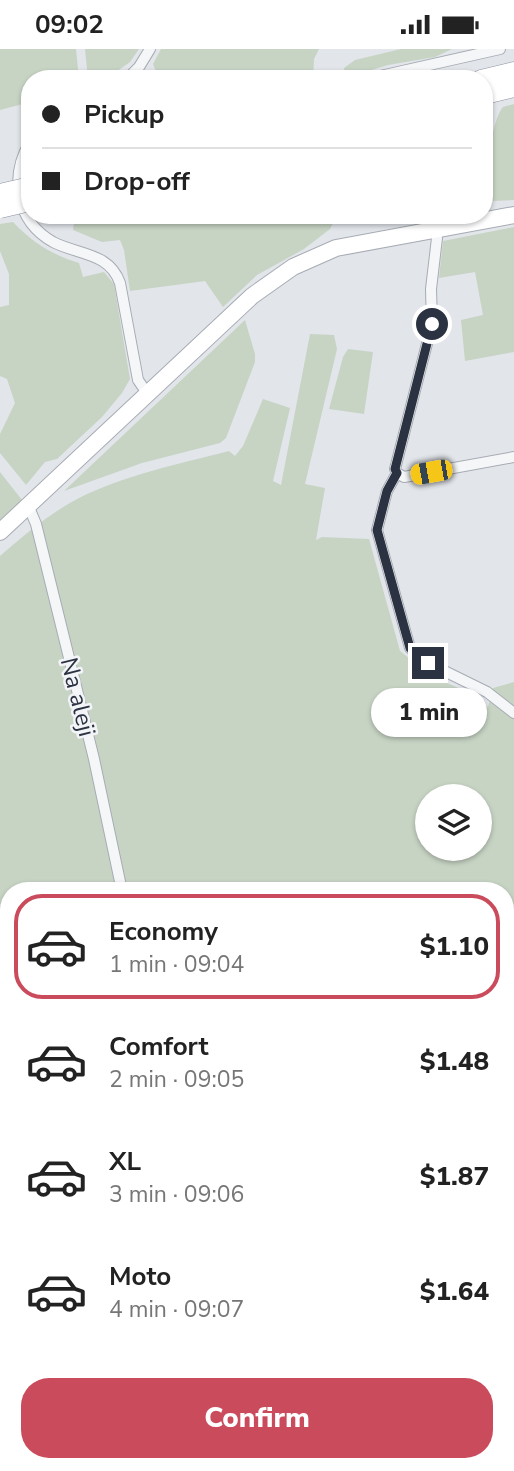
<!DOCTYPE html>
<meta charset="utf-8">
<style>
body{margin:0;font-family:"Nunito Sans",sans-serif;background:#f2f2f2;color:#222;height:100vh;display:flex;flex-direction:column;font-size:26px;white-space:nowrap}
*{box-sizing:border-box;margin:0}
p{font-size:23px;color:#767676}
.icon{flex:none;width:38px;height:38px;fill:none;stroke:currentColor;stroke-width:2;stroke-linecap:round;stroke-linejoin:round}
.map{position:relative;flex:1;overflow:hidden}
.details{position:absolute;left:0px;top:833px;width:514px;height:590px;display:flex;flex-direction:column;background:#fff;border-radius:28px 28px 0 0;box-shadow:0 2px 5px #0004}
.details>*{flex:none}
.guide{position:absolute;left:21px;top:21px;width:472px;height:154px;border-radius:28px;box-shadow:0 2px 5px #0004;display:grid;align-content:center;height:154px;padding:0 21px;background:#fff}
.tools{position:absolute;left:415px;top:735px;display:grid;gap:14px}
.tools a{display:grid;place-items:center;width:77px;height:77px;border-radius:50%;background:#fff;box-shadow:0 2px 5px #0004;font-size:35px}
.end{position:absolute;width:32px;height:32px;margin:-16px;border:9px solid #2b3241;background:#fff;box-shadow:0 0 0 4px #fff}
.from{border-radius:50%}
.bubble{position:absolute;height:49px;border-radius:24px;background:#fff;box-shadow:0 2px 5px #0004;font-size:23px;font-weight:800;line-height:49px;text-align:center}
.car{position:absolute;width:21px;height:42px;margin:-21px -10px;border-radius:9px;box-shadow:0 0 5px 2px #0007;background:linear-gradient(#f5c518 24%,#345 0 40%,#f5c518 0 76%,#345 0 86%,#f5c518 0)}
.guide b{display:flex;align-items:center;gap:24px;height:66px;font-size:26px}
.guide b+b{border-top:2px solid #e0e0e0}
.guide i{width:18px;height:18px;background:#222}
ul{padding:12px 0 0;list-style:none}
li{display:flex;align-items:center;gap:21px;height:105px;margin:0 14px 10px;padding:0 7px;border:4px solid transparent;border-radius:28px}
li div{flex:1}
li b{display:block;font-size:26px}
li em{font-style:normal;font-weight:800}
li.active{border-color:#ca4c5c}
li>.icon{width:63px;height:63px;stroke-width:1.5}
.action{display:flex;gap:14px;margin-top:auto;padding:14px 21px}
.action a{flex:1;height:80px;border-radius:28px;background:#ca4c5c;color:#fff;font-size:28px;font-weight:800;line-height:80px;text-align:center}
.status{display:flex;justify-content:space-between;align-items:center;height:49px;padding:0 35px;background:#fff;direction:ltr}
.status svg{height:19px;fill:currentColor}
.map>svg:first-child{display:block}
</style>
<div class="status"><b>09:02</b><svg viewBox="0 0 49 12"><path d="M0 12V9h3v3zM5 12V6h3v6zM10 12V3h3v9zM15 12V0h3v12zM26 1h20v11H26zM47 4h2v5h-2z"/></svg></div>
<div class="map">
<svg width="514" height="1422" viewBox="0 0 514 1422">
<rect width="100%" height="100%" fill="#e2e5ea"/>
<path fill="#d0d4dc" d="M514,1134V1306L506,1270V1136Z"/>
<path fill="#c7d4c4" fill-rule="evenodd" d="M0,0H76L79,30H30V53L0,61Z
M85,0H139L130,13L106,30H88Z
M161,0H319L314,10L313,30H159L153,15Z
M401,0H452L435,8L388,16L345,29L344,19L355,11Z
M514,55V151L491,152L485,148C485,128 491,72 503,58Z
M95,166H337L330,180L304,200L257,226L223,258L205,232L130,242L124,201L120,191L102,193L73,181L74,174Z
M13,173C32,193 52,206 79,214L83,228L104,223L114,235L130,330L122,344L102,368L57,410L45,413L26,436L0,404V385L15,354L7,330L0,327V258L9,256V225L0,202V175Z
M514,178V303L465,312L461,271L483,266L475,223L439,229L443,192Z
M245,271L255,305V313L226,389L220,394L142,414L64,442Z
M310,285L334,286L337,300L305,435L325,439L316,491L322,488L369,490L400,602L430,626L467,643L470,648L488,658L493,639L514,633V1134L506,1136V842H9V1414H506V1270L514,1306V1422H0V507C24,486 50,464 79,449C125,426 179,415 229,402L235,407L243,397L263,350L290,359L273,432L281,436ZM427,747H480V800H427Z
M348,300L373,303L364,365L329,360L343,308Z
M0,423L22,451L0,472Z
M514,1145V1228L509,1230L506,1216V1147Z"/>
<g fill="none" stroke-linecap="round" stroke-linejoin="round">
<defs>
<path id="minor" d="M127,30L139,18L150,0
M367,30L500,0
M30,93C9,128 16,172 53,193C78,206 109,203 120,234L138,331L147,344
M430,166L437,189L431,240L432,275L395,420L397,424L387,442L377,481L410,599L428,614L487,643L514,664
M397,424L404,428L514,408
M28,456L36,475L94,710L122,842
M246,1414L248,1422"/>
<path id="secondary" d="M0,483L252,247L293,218L336,199L514,166"/>
<path id="trunk" d="M481,30L514,22
M485,46L514,39"/>
</defs>
<use href="#minor" stroke="#a7acb4" stroke-width="12"/>
<use href="#secondary" stroke="#a7acb4" stroke-width="18"/>
<use href="#trunk" stroke="#8a92a0" stroke-width="19"/>
<use href="#minor" stroke="#f5f6f8" stroke-width="10"/>
<use href="#secondary" stroke="#fff" stroke-width="16"/>
<use href="#trunk" stroke="#fff" stroke-width="18"/>
<defs>
<path id="trunk-bridge" d="M0,144L30,137
M0,160L30,153"/>
</defs>
<use href="#trunk-bridge" stroke="#8a92a0" stroke-width="19" stroke-linecap="butt"/>
<use href="#trunk-bridge" stroke="#fff" stroke-width="18"/>
</g>
<g fill="none" stroke-linecap="round" stroke-linejoin="round">
<path stroke="#2b3241" stroke-width="9" d="M428,614L410,599L377,481L387,442L397,424L395,420L432,275"/>
</g>
<g text-anchor="middle" stroke-width="5" stroke-linejoin="round" paint-order="stroke">
<g font-size="24" fill="#2b3241" stroke="#f2f4f7">
<text transform="translate(78 648) rotate(76)" y="8">Na aleji</text>
</g>
</g>
</svg>
<div class="tools">
<a><svg class="icon" aria-label="layers" viewBox="0 0 24 24"><path d="M12 4l9 5-9 5-9-5zM3 14l9 5 9-5"/></svg></a>
</div>
<i class="end from" style="left:432px;top:275px"></i>
<i class="end" style="left:428px;top:614px"></i>
<div class="bubble" style="left:371px;top:639px;width:116px">1 min</div>
<i class="car" style="left:431px;top:423px;rotate:260deg"></i>
<div class="guide">
<b><i class="from"></i>Pickup</b>
<b><i></i>Drop-off</b>
</div>
<section class="details">
<ul>
<li class="active"><svg class="icon" aria-label="car" viewBox="0 0 24 24"><path d="M5 17H2v-5l4-1 3-4h7l3 4 3 1v5h-3M9 17h6M6 11h13"/><circle cx="7" cy="17" r="2"/><circle cx="17" cy="17" r="2"/></svg><div><b>Economy</b><p>1 min · 09:04</p></div><em>$1.10</em></li>
<li><svg class="icon" aria-label="car" viewBox="0 0 24 24"><path d="M5 17H2v-5l4-1 3-4h7l3 4 3 1v5h-3M9 17h6M6 11h13"/><circle cx="7" cy="17" r="2"/><circle cx="17" cy="17" r="2"/></svg><div><b>Comfort</b><p>2 min · 09:05</p></div><em>$1.48</em></li>
<li><svg class="icon" aria-label="car" viewBox="0 0 24 24"><path d="M5 17H2v-5l4-1 3-4h7l3 4 3 1v5h-3M9 17h6M6 11h13"/><circle cx="7" cy="17" r="2"/><circle cx="17" cy="17" r="2"/></svg><div><b>XL</b><p>3 min · 09:06</p></div><em>$1.87</em></li>
<li><svg class="icon" aria-label="car" viewBox="0 0 24 24"><path d="M5 17H2v-5l4-1 3-4h7l3 4 3 1v5h-3M9 17h6M6 11h13"/><circle cx="7" cy="17" r="2"/><circle cx="17" cy="17" r="2"/></svg><div><b>Moto</b><p>4 min · 09:07</p></div><em>$1.64</em></li>
</ul>
<div class="action"><a>Confirm</a></div>
</section>
</div>
